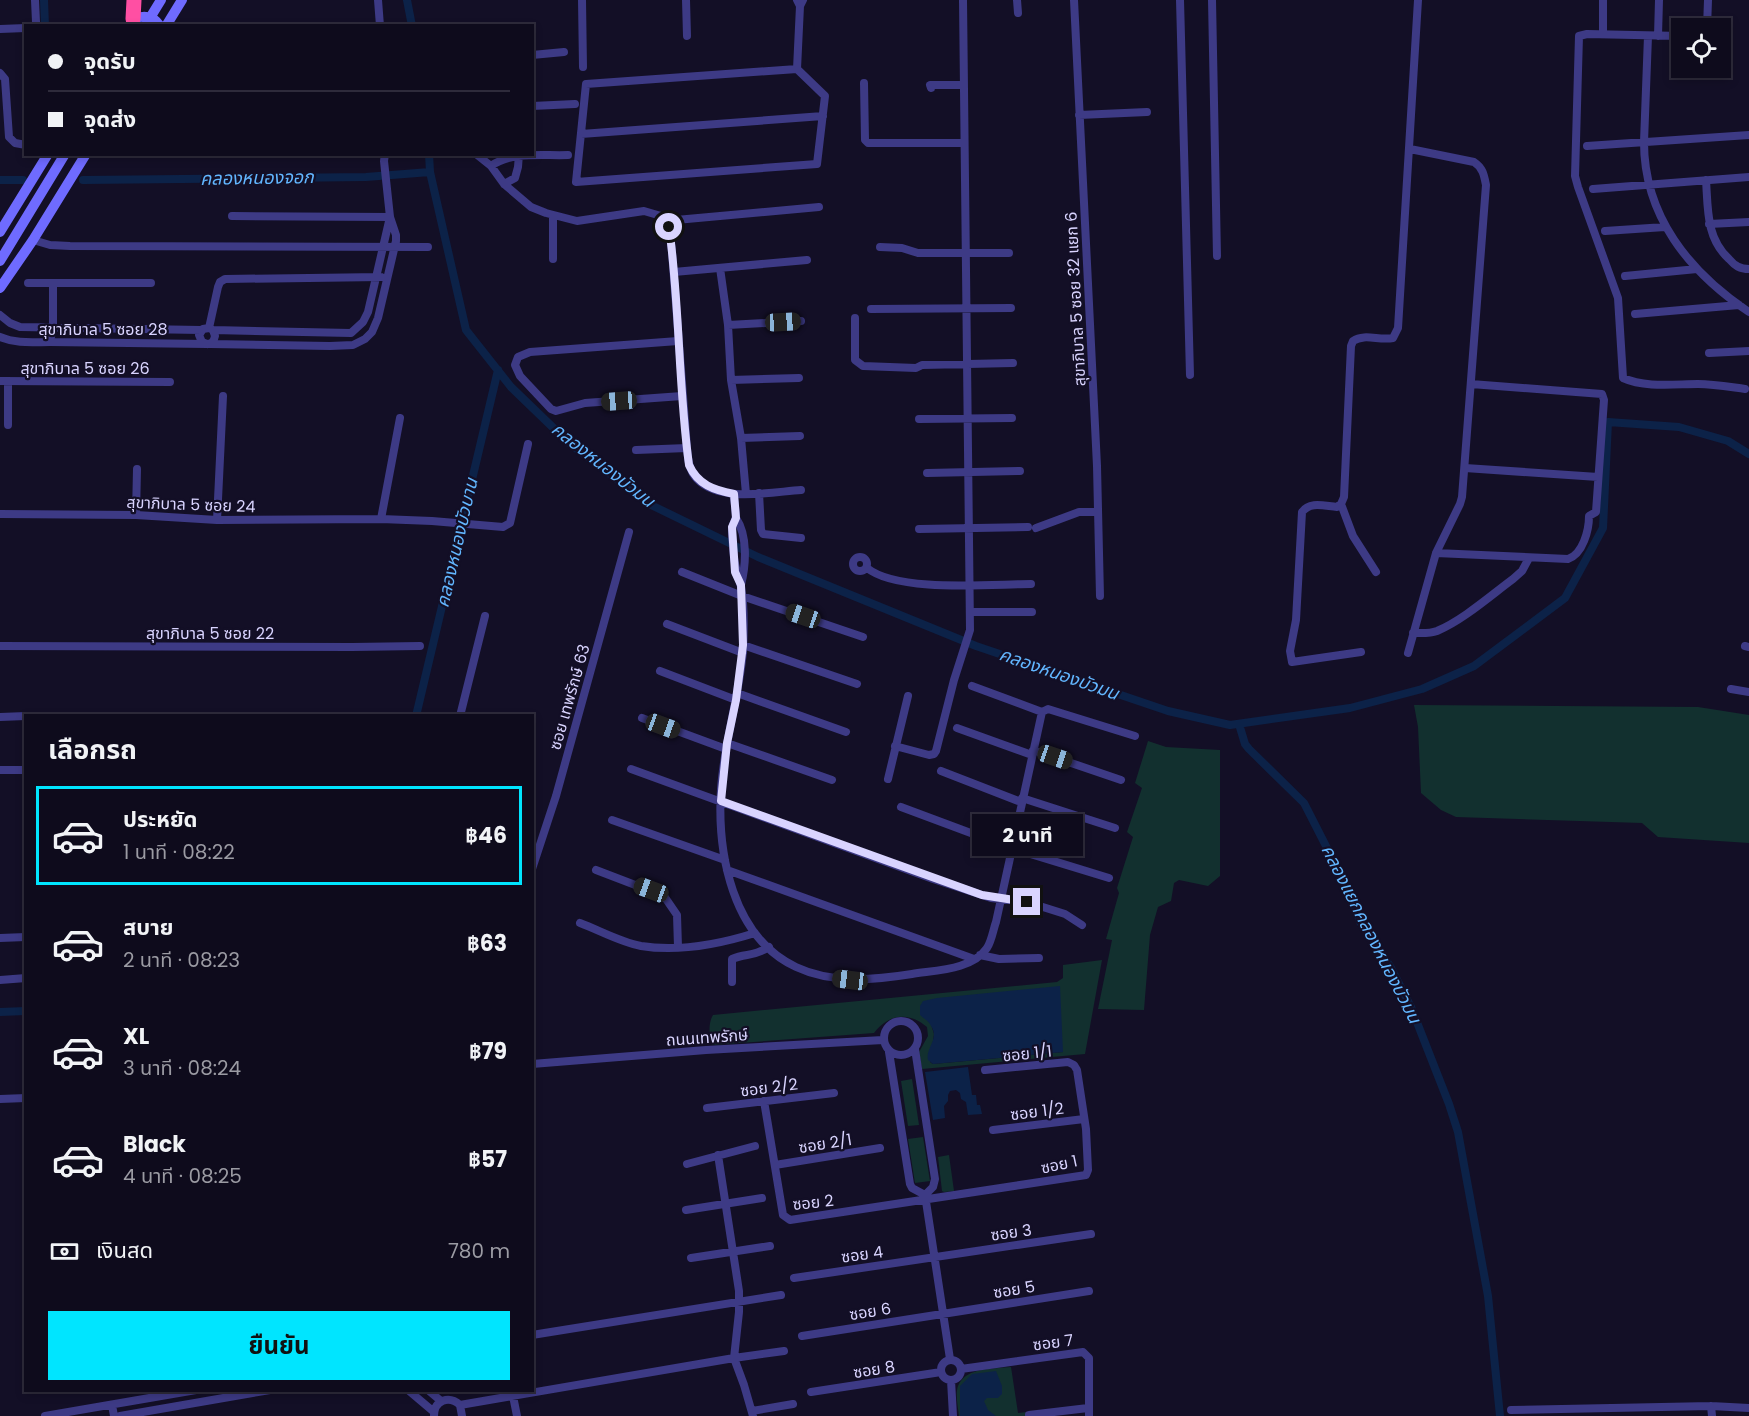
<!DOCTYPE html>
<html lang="th">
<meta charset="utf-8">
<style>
body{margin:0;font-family:Poppins,"Noto Sans Thai",sans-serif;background:#1c1929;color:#f1f3f6;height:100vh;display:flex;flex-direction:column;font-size:22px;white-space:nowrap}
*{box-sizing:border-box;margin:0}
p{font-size:20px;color:#9b9ba3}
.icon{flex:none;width:33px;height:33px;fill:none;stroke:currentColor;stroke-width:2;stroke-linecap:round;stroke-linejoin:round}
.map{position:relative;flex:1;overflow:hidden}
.sheet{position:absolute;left:24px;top:714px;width:510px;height:678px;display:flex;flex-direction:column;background:#0e0b1c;border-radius:0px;box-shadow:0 3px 9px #0003,0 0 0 2px #2e2b3b}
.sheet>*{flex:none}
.banner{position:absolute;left:24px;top:24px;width:510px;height:132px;border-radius:0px;box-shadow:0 3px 9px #0003,0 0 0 2px #2e2b3b;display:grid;align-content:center;height:132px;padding:0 24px;background:#0e0b1c}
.buttons{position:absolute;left:1671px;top:18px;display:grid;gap:12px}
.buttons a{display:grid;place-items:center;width:60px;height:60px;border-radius:0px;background:#0e0b1c;box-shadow:0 3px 9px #0003,0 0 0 2px #2e2b3b;font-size:30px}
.end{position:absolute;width:27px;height:27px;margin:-14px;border:8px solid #d9d4ff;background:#111;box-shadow:0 0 0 3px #111}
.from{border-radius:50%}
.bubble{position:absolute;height:42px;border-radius:0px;background:#0e0b1c;box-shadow:0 3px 9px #0003,0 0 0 2px #2e2b3b;font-size:20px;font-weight:700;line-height:42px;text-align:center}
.car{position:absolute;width:18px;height:36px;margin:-18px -9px;border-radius:8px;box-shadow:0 0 4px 2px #0007;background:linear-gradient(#222 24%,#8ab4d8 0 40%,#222 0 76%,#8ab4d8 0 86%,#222 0)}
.banner b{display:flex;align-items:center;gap:21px;height:57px;font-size:22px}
.banner b+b{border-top:2px solid #2e2b3b}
.banner i{width:15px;height:15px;background:#f1f3f6}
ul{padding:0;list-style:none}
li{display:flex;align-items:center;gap:18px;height:99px;margin:0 12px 9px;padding:0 12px;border:3px solid transparent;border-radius:0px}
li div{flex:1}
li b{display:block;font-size:22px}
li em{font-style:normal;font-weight:700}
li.selected{border-color:#00e5ff}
li>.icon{width:54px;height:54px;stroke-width:1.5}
h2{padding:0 24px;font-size:27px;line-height:72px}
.pay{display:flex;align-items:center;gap:15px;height:66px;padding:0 24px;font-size:22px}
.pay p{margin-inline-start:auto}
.action{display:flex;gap:12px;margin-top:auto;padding:12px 24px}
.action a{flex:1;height:69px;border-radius:0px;background:#00e5ff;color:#111;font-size:24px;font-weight:700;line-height:69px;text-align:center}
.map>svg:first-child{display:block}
</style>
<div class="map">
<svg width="1749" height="1416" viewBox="0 0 1749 1416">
<rect width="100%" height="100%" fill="#130f26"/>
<path fill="#12302f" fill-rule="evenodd" d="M1414,705L1698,707L1749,715V843L1658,837L1642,823L1456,817L1441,810L1421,793L1418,727Z
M1148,741L1166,747L1220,750V876L1208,886L1179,880L1174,883L1171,901L1158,907L1150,935L1144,1010L1098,1009L1112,940L1106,939L1119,893L1117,888L1133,837L1127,832L1142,788L1135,783Z
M1102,960L1085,1054L922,1069L919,1052L928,1036L927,1027C909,1011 888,1014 874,1033L712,1045C709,1036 708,1023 713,1015L1057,982L1063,978V965ZM931,1024L1063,1052L933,1064L930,1062L934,1034Z
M912,1079L919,1125L908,1126L901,1081Z
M923,1137L930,1181L915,1183L908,1139Z
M949,1155L954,1191L944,1192L942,1191L938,1157Z
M1011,1367L1018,1413L1027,1412L1028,1416H959C958,1407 955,1394 958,1386C966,1367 993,1369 1011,1367Z"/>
<path fill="#0c2248" d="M1060,986L1063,1052L933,1064L928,1060C925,1048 940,1039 931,1026C929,1021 924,1019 920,1015V1006L923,1001L937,998Z
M968,1067L972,1095H976L977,1105H980L982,1114L968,1115L966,1102L961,1099L960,1093L956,1090L950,1091L948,1095V1101L944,1106L945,1118L933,1120L925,1072Z
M996,1371L1002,1386V1394L998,1398H987L984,1401L988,1410L996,1416H960V1386L972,1374Z"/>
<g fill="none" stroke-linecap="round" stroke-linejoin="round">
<path stroke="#0c2248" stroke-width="8" d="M44,0L45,26
M407,0L412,26
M429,154L430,172L466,330L511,387L569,443L651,505L758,557L976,646L1168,711L1230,725L1350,708L1422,689L1474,666L1565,598L1603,528L1608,422L1679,427L1728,441L1749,454
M0,180H23
M83,180L366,177L430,172
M416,716L498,370
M1239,724L1245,744L1249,749L1304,803L1351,895L1360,922L1390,966L1411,1007L1449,1104L1458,1132L1488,1296L1500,1416
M0,1012L26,1011"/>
<path stroke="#3d3a85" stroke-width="8" d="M378,0L380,26
M582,0L583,67
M686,0L687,36
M797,0L800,6L803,0
M1017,0L1018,13
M1074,0L1097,466L1100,596
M1180,0L1190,375
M1212,0L1217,256
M35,26L36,22L35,0
M1707,28L1708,0
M0,29L26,28
M1603,34V0
M1648,36L1644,142C1644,216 1689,272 1749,312
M1658,36L1659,0
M1682,36L1587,34L1579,36L1575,176L1578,187L1618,298L1623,378C1645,388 1675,384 1698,384C1714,384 1730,387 1745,389
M532,55L564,52
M797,69L586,84L576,182L817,164L825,96L797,69L800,6
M0,73L5,79L9,137L15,143L26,145
M864,83L865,140L868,143H964
M931,88L930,85H964
M532,106L575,104
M1079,115L1147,112
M581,134L823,116
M1587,146L1749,135
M476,154L491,166L504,184L531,207L546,213L577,221L644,211L661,216L669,227L672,252L687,448C688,459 689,471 697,479C720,503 771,492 801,490
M491,166C511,151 543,156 568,155
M1706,180C1708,209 1706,238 1729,259C1735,266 1740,269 1749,269
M504,184L515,178L518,167L519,154
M1593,189L1749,177
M232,216L390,217
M665,221L819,207
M1709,224L1749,222
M1605,231L1665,227
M33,240L50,245L70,246L428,247
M880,247L902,248L918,253H1009
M553,259V216
M720,268L728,325L731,380L741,438L746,494
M674,272L807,260
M1625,276L1697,269
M28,283H151
M871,309L1011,308
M1635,314L1739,305
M0,315L10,323L20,327L201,330
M855,318V360L863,366L916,368L922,365L1013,363
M728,325L801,321
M209,328L218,287L220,282L225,279L381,277
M213,330L351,333L363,322L368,312L390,217
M0,337C16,344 33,342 50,342L207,344C212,344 214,341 215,336L213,330L209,328L203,329L199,335L202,342L207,344
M678,341L530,352L518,357L515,365L520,376L551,409L556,411L585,403L682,396
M50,342L53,326V283
M210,344L330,346L353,345L365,339L372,332L378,318L396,241V235L390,217L384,161L385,154
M1709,353L1749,351
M731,380L799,378
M0,381L170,382
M919,419L1012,418
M8,425V381
M741,438L800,436
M636,450L687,448
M1465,468L1598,477
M927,473L1020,471
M759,493L761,530L763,534L801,538
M734,494C734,502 736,510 736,517C735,521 732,525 732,530C732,539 733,548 734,557C735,568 739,577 741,587C745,607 744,631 743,651C739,697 724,743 721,789C717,853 732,937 796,967C832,984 874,980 912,974C936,970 972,970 987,948C992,940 993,930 996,922L1042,712L1048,709L1135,736
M1341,504L1353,536L1376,572
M0,514L136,515L217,520L381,519L432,521L503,527L510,523L528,444
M136,515L137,469
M736,518C748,536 746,565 741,585
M381,519L400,418
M217,520L223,396
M1036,528L1079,512H1097
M919,529L1028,527
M1436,553L1568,559C1583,554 1589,530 1589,516L1596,512L1604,400L1602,394L1471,384
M853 564a7 7 0 1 1 14 0a7 7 0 1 1-14 0Z
M867,568C898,593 991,584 1031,584
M682,572L742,596L863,637
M971,612H1032
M667,624L743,653
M1413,633C1421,633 1429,634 1437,631C1463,620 1490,596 1513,579L1522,571L1529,558
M743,645L857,684
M0,646L352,647L420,646
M1745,646L1749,647
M1361,652L1292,662L1290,651L1296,620L1302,512C1310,501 1324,506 1337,507L1341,504L1344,497L1351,346L1353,341C1365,333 1379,341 1393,338L1398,328L1418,0
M1408,653L1436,553L1460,504L1462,497L1486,185C1484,175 1483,168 1474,162L1410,149
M660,671L736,700
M972,686L1042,712
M1731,689L1749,692
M737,693L846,732
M40,716H307
M460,716L485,616
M0,717L26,716
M642,718L726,749
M957,728L1032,755
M727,743L832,780
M895,746L929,755L934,754L936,751L954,680L970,630L963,0
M1033,750L1121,780
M631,769L933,879L991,898L1027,902L1065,914L1082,925
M0,770H26
M941,771L1021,802
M888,779L908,696
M1022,798L1115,828
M901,807L1011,848L1109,878
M612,820L725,860
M532,869L556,796L629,532
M596,870L664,896L677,915L678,947
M727,870L974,959
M580,923C599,930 620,942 641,946C678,952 720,944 755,933
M0,938L26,937
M980,955L999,959L1039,958
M0,980L26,978
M732,982V959C746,953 754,957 769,947
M884 1038a17 17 0 1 1 34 0a17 17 0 1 1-34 0Z
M915,1049L935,1179L933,1187L925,1195
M889,1052L910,1184L912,1188L925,1195
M532,1064L706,1050L883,1040
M0,1099L26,1098
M764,1101L783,1215L790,1220L1086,1175L1088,1170L1086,1129L1077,1070L1074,1065L1068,1062L985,1070
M707,1108L834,1093
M993,1130L1084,1119
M718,1155L739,1291V1312L734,1358L784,1351
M687,1164L755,1146
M775,1165L880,1148
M925,1195L950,1359
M686,1210L762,1198
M691,1258L770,1246
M794,1278L1091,1234
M532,1335L781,1295
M802,1336L1089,1291
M941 1370a10 10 0 1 1 20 0a10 10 0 1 1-20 0Z
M961,1369L1083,1352L1089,1358V1416
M951,1380L953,1416
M408,1390L434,1412
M428,1390L441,1401
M811,1392L941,1372
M513,1396L517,1416
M112,1405L114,1416
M460,1405L734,1358L744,1385L753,1416
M1711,1406L1712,1416
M1511,1410L1711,1406L1749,1408
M752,1411L793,1404
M1029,1415L1088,1408
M45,1416L196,1390
M120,1416L270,1390
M434,1416C434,1400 449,1395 460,1405L462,1416"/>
<path stroke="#6f6bff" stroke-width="10" d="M133,19C144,15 153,15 160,26
M166,26L182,0
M0,232L48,154
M0,261L65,154
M0,288L33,240L86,154"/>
<path stroke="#ff4fa3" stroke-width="15" d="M133,19L134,0"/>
<path stroke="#6f6bff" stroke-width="10" d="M145,26L161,0"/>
</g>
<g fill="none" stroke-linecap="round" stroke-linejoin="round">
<path stroke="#d9d4ff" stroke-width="8" d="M669,227C680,306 678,386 689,465C698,485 714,490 734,494L736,518L732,527L735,572L741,585L743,645L736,700L727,743L721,801L982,895L1027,902"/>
</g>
<g text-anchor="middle" stroke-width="4.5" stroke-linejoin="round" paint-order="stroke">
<g font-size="16" fill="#d9d4ff" stroke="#130f26">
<text transform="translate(1075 299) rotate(-93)" y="6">สุขาภิบาล 5 ซอย 32 แยก 6</text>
<text x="103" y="335">สุขาภิบาล 5 ซอย 28</text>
<text x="85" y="374">สุขาภิบาล 5 ซอย 26</text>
<text transform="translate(191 504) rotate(2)" y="6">สุขาภิบาล 5 ซอย 24</text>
<text x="210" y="639">สุขาภิบาล 5 ซอย 22</text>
<text transform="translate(569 697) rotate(-74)" y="6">ซอย เทพรักษ์ 63</text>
<text transform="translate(707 1037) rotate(-4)" y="6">ถนนเทพรักษ์</text>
<text transform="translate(1027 1053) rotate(-6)" y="6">ซอย 1/1</text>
<text transform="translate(769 1087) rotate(-7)" y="6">ซอย 2/2</text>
<text transform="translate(1037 1111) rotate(-7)" y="6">ซอย 1/2</text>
<text transform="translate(825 1143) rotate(-9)" y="6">ซอย 2/1</text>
<text transform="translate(1059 1164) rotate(-12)" y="6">ซอย 1</text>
<text transform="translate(813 1202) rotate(-6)" y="6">ซอย 2</text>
<text transform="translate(1011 1232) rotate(-8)" y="6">ซอย 3</text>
<text transform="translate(862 1254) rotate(-8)" y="6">ซอย 4</text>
<text transform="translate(1014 1289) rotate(-9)" y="6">ซอย 5</text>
<text transform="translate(870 1311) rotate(-9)" y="6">ซอย 6</text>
<text transform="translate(1053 1342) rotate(-7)" y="6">ซอย 7</text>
<text transform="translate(874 1369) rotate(-9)" y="6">ซอย 8</text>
</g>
<g font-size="18" font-style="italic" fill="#62b6ff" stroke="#130f26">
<text transform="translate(257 178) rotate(-1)" y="6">คลองหนองจอก</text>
<text transform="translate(603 465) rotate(38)" y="6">คลองหนองบัวมน</text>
<text transform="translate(457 543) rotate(-77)" y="6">คลองหนองบัวบาน</text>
<text transform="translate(1059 674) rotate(19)" y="6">คลองหนองบัวมน</text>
<text transform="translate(1371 934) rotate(63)" y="6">คลองแยกคลองหนองบัวมน</text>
</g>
</g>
</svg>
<div class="buttons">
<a><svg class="icon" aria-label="locate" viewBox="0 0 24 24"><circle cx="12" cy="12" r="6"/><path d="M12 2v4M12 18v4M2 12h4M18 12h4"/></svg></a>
</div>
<i class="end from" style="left:669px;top:227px"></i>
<i class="end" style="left:1027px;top:902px"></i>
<div class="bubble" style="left:972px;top:814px;width:111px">2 นาที</div>
<i class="car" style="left:783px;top:322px;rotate:87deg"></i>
<i class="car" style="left:619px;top:401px;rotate:266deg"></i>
<i class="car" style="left:803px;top:616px;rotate:289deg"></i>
<i class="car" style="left:663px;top:726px;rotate:110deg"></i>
<i class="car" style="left:1055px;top:757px;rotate:109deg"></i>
<i class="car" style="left:651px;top:890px;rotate:290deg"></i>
<i class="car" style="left:850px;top:980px;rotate:277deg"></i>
<div class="banner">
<b><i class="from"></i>จุดรับ</b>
<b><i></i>จุดส่ง</b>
</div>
<section class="sheet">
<h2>เลือกรถ</h2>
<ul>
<li class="selected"><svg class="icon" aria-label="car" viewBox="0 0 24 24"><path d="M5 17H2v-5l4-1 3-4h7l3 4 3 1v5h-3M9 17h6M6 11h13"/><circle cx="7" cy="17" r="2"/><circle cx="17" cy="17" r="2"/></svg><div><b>ประหยัด</b><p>1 นาที · 08:22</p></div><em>฿46</em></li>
<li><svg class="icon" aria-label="car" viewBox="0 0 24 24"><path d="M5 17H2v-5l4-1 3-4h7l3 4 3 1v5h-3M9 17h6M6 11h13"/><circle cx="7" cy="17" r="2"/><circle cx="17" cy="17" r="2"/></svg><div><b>สบาย</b><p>2 นาที · 08:23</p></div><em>฿63</em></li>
<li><svg class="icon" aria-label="car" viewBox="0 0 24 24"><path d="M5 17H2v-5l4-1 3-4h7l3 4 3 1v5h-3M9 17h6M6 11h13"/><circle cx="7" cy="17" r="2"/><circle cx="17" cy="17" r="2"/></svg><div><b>XL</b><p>3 นาที · 08:24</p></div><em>฿79</em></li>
<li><svg class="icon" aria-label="car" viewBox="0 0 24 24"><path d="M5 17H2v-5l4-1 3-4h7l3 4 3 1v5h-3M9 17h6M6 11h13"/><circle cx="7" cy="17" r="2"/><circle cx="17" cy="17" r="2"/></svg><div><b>Black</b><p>4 นาที · 08:25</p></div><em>฿57</em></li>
</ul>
<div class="pay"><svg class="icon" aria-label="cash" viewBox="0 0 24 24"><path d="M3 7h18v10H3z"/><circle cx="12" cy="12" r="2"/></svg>เงินสด<p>780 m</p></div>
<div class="action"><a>ยืนยัน</a></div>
</section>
</div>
